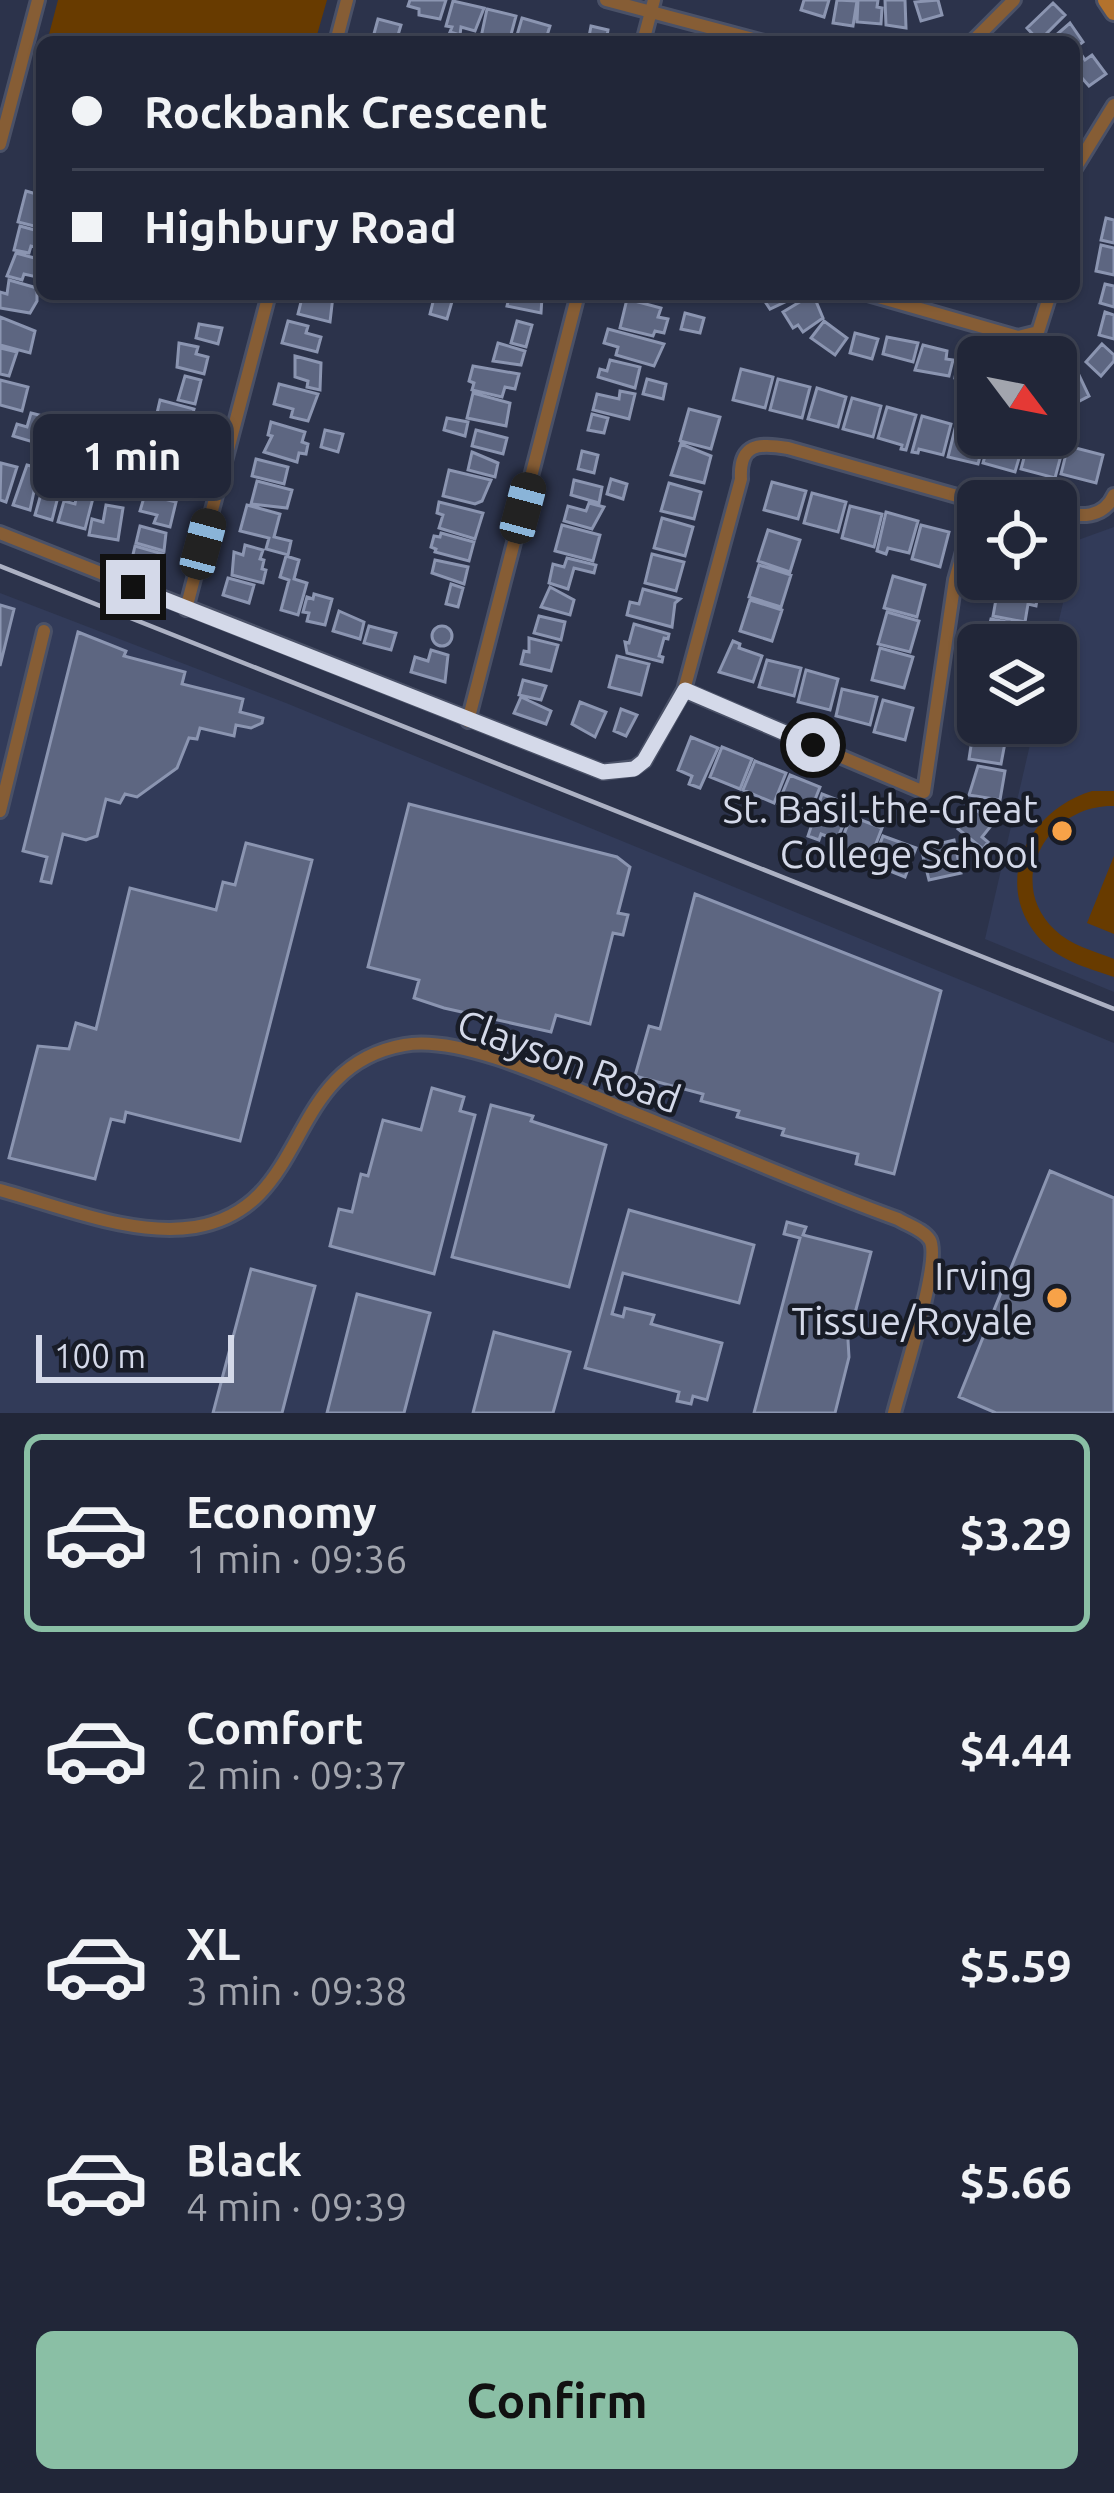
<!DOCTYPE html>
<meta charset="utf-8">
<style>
body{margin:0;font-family:Ubuntu,sans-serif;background:#292e40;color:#f1f3f6;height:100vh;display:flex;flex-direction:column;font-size:45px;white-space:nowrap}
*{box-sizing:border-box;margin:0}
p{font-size:39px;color:#a2a5ae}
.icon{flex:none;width:66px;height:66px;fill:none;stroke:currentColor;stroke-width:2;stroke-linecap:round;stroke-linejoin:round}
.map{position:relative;height:1413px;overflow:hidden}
.sheet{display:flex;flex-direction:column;background:#212638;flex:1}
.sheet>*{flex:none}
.guide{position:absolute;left:36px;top:36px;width:1044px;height:264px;border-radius:18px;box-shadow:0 3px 9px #0004,0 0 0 3px #3e4353;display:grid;align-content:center;height:264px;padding:0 36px;background:#212638}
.needle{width:78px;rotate:122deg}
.buttons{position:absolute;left:957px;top:336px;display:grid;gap:24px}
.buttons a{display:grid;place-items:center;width:120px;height:120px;border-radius:18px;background:#212638;box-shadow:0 3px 9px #0004,0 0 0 3px #3e4353;font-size:60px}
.scale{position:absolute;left:36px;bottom:30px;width:198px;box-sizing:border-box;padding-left:12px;border:6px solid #d4d9e9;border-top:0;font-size:33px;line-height:42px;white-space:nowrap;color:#d4d9e9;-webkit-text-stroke:9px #181c27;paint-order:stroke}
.end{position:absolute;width:54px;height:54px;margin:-27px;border:15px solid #d4d9e9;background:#111;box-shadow:0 0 0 6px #111}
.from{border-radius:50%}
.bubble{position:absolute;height:84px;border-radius:18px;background:#212638;box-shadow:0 3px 9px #0004,0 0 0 3px #3e4353;font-size:39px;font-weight:600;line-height:84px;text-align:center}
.car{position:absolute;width:36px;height:72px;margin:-36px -18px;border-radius:15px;box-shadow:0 0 9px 3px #0007;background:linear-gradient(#222 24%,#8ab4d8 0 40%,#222 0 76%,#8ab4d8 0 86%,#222 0)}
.guide b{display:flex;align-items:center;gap:42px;height:114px;font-size:45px}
.guide b+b{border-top:3px solid #3e4353}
.guide i{width:30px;height:30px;background:#f1f3f6}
ul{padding:21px 0 0;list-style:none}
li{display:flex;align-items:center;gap:36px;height:198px;margin:0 24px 18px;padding:0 12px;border:6px solid transparent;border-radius:18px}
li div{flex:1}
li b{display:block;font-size:45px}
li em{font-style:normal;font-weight:600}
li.active{border-color:#8abfa5}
li>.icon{width:108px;height:108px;stroke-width:1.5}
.action{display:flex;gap:24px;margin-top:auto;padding:24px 36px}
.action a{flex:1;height:138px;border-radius:18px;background:#8abfa5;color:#111;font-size:48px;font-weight:600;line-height:138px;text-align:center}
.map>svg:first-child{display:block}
</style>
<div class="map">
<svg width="1114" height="1413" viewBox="0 0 1114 1413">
<rect width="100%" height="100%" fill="#2c334b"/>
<path fill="#323b59" d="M1114,527V992L985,939L1035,723H1056L1053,645L1078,540Z
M0,593L286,703L1114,1043V1413H0Z"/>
<path fill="#683b00" d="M58,0H327L315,42H47Z
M1092,791H1114V806C1049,804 1003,881 1055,930C1070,945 1094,951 1114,959V977C1091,969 1064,962 1046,945C989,891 1023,812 1092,791Z
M1114,856V934L1087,923Z"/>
<path fill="#5d6681" stroke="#8b95b1" stroke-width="3" d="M410,0H446L440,19L419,15V9L408,6Z
M804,0H829L824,17L801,10Z
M837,0L857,1L853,26L833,23Z
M858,0H878L877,7L882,8L881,24L857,22Z
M885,0H905L906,28L886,25Z
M938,0L942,15L921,21L915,2Z
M453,1L484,8L475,31L461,27L460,35L450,32L452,27L446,26Z
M1053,3L1065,15L1039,41L1027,28Z
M487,9L516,16L509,42H480Z
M522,18L550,26L545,42H515Z
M378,19L401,25L396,42L372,41Z
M1070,23L1083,42L1074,49V42H1048Z
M591,26L608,30L606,42H588Z
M1081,54L1085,60L1092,55L1106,74L1089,86L1074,69V59Z
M26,191L40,195L38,205L42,206V228L18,222Z
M1106,218L1114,220V243L1101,240Z
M20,226L42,232V249L31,246L29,253L14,250Z
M1101,245L1114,248V275L1096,271Z
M16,253L42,260L41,278L24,274L22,280L7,276Z
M9,280L37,288V301L30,313L0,308V292L7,294Z
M1105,284L1114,286V307L1100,303Z
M303,294L333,296L330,322L298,314Z
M435,294L453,298L447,319L430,314Z
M510,294L542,297L541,313L507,306Z
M764,294H786L789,300L770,309L762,297Z
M813,294L823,318L803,332L798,325L793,328L783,312Z
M627,299L661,308L658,317L668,319L664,333L655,331L653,336L620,328Z
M1105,312L1114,315V339L1099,335Z
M685,313L704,318L700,333L681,329Z
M0,317L35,331L30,353L0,345Z
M288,321L308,326L306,333L321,337L317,352L282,343Z
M517,321L532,325L526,347L511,343Z
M824,321L847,338L835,355L811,338Z
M199,324L222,328L218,344L196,338Z
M608,329L664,344L654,366L616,355L618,347L604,343Z
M855,333L878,339L872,359L850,353Z
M887,337L918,343L913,362L883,354Z
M179,343L198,347L196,354L208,357L204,374L177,367Z
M498,343L525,351L521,365L493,361Z
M1102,344L1114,355V361L1101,376L1086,362Z
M923,345L947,351L946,359L953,360L949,376L915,370Z
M0,348L17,352L9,376L0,374Z
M959,354L978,361V380L955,378Z
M295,356L321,363L320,390L307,387L308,381L295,377Z
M610,360L640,367L635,388L598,377L600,369L607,371Z
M473,366L519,374L515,389L505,387L502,397L472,390L474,383L469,381Z
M741,369L773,377L765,408L733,400Z
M1072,370L1075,377L1079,375L1089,396L1072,405L1057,378Z
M185,376L201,380L195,404L178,400Z
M647,379L666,384L663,399L643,394Z
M778,379L810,387L802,418L770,410Z
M0,380L28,387L22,411L0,405Z
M279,384L318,394L308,421L291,417L293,409L274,404Z
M817,388L846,397L838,427L808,419Z
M620,391L635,394L629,419L593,410L597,394L619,399Z
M473,393L510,403L506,426L467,418Z
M852,398L881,406L873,437L843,429Z
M160,400L194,409L187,435L155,422Z
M887,407L916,415L906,450L901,449L902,445L878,438Z
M689,409L720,417L711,449L680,441Z
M31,413L59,420L50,447L13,436L17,424L27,427Z
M592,414L608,418L604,433L588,430Z
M922,416L951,424L943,455L919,449L918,453L912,452Z
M447,418L468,422L465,436L444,430Z
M271,422L305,432L302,442L308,444L306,454L299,453L297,462L264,452L272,436L268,435Z
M956,425L986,435L978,464L948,457Z
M325,430L343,434L338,452L321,447Z
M476,430L507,438L503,454L472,446Z
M159,433L193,442L186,469L153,460Z
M991,435L1024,441L1015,472L983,463Z
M1029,439L1063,448L1055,478L1021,469Z
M681,444L711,456L704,483L671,475Z
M1068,446L1103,455L1096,483L1061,474Z
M582,451L598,455L594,473L578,469Z
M472,452L498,463L495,477L468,470Z
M256,459L288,467L284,484L252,476Z
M137,462L171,471L170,476L177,478L172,497L131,486Z
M1,463L17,467L6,502L0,500Z
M27,465L39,468L30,510L13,505Z
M449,470L491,480L482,501L475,504L443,496Z
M611,479L627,484L623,499L607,494Z
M45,480L61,485L52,520L35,515Z
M574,480L602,487L599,503L571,495Z
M257,481L292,490L287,508L251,504Z
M772,482L806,491L798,519L764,510Z
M669,483L701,492L694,519L661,511Z
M812,493L846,502L838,532L804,523Z
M77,494L93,498L85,529L58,522L64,501L75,504Z
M145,494L176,502L170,527L154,523L157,515L140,511Z
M439,502L483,513L475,539L439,528L443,515L437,513Z
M589,503L604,507L592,529L564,521L568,506L586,511Z
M106,505L123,508L118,540L89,535L92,519L103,522Z
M247,505L280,514L274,537L291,541L288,555L266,549L269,538L240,531Z
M850,506L882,514L874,547L842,538Z
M886,512L918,521L909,553L888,548L886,554L877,551Z
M662,518L693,527L685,556L654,548Z
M562,525L600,535L593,561L555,551Z
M921,525L949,532L940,567L912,559Z
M140,526L166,533L164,551L136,543Z
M768,530L800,540L790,572L758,561Z
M441,533L474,542L469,561L435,552L436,549L431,547L434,536L440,537Z
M245,545L263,550L260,559L264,560L262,569L266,570L263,583L232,575L234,552L243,555Z
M135,546L163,554L160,565L156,570L131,563Z
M1056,549L1077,554L1069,582L1056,578Z
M652,554L684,562L676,591L645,583Z
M286,556L299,560L294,579L307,583L298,615L281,610L289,580L280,577Z
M567,558L596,565L594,573L574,568L568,589L549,583L553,564L564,567Z
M435,560L468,567L464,584L432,573Z
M759,565L791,575L781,607L749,597Z
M893,576L925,585L917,617L884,608Z
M228,578L254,585L249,603L223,595Z
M999,583L1038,594L1036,606L1028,604L1025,622L993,616Z
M451,584L463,588L458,607L446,604Z
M550,587L574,600L570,615L541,607Z
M643,589L680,599L675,603L672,627L627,615L630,602L639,604Z
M314,594L332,599L325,625L307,621L309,613L303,612L307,597L313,599Z
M750,600L782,610L772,641L740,631Z
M0,605L14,609L0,666Z
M339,611L364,622L360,639L333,631Z
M887,612L919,621L910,652L878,644Z
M539,616L565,622L561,640L534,633Z
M991,619L1024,625L1020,645H985Z
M634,624L669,634L668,639L664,638L659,656L663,657L662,662L627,653L625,642L629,643Z
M369,626L396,633L391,650L364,643Z
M432 636a10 10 0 1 1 20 0a10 10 0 1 1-20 0Z
M78,632L126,651L124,656L185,672L182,684L243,699L240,712L263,718L262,723L251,728L236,725L234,736L200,728L197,739L189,738L177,768L137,797L125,794L120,803L106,799L97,836L86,840L63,834L51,883L41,881L47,857L23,851Z
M529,638L558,645L551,671L521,664L524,651L529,652Z
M733,641L740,644L739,648L762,656L753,682L719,672Z
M880,648L913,657L904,688L872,680Z
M431,650L448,655L445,682L411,672L415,657L428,661Z
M617,656L649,664L641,695L609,687Z
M767,660L801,668L794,696L759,687Z
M806,670L838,679L830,710L798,702Z
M523,680L546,686L541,700L519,695Z
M842,689L877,697L870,725L836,716Z
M521,697L551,711L546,724L514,713Z
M883,700L913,708L905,740L874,732Z
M580,702L606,712L595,737L572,724Z
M621,709L637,715L626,736L614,731Z
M974,726L1007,732L1001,764L969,759Z
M691,737L718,748L700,788L689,784L692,776L678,770Z
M722,747L752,759L740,789L710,777Z
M755,761L786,773L774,803L743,790Z
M978,766L1005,771L1000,800L969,795Z
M790,775L820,787L808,817L778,804Z
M822,794L851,805L837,840L821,834L819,840L808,836Z
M409,804L617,857L630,867L618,913L628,915L623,935L613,933L590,1024L556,1015L551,1032L444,1008L414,998L419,980L368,967Z
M973,808L994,822L982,837L988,842L983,849L958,829Z
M851,816L882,828L870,859L839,847Z
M883,836L916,848L905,877L872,864Z
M954,840L961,873L929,880L921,848Z
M246,843L312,860L240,1141L126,1112L124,1122L111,1119L95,1179L9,1158L38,1046L69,1049L76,1023L96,1029L130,888L216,910L223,882L235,885Z
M695,894L941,991L894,1174L856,1164L858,1154L782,1135L784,1129L737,1117L739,1111L701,1101L703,1094L635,1076L649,1026L660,1029Z
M432,1088L464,1097L460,1111L475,1115L434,1274L330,1246L339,1209L352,1212L361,1174L368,1176L383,1120L421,1130Z
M491,1105L533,1116L531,1121L606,1145L569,1287L452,1257Z
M1050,1171L1114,1198V1413H996L959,1397Z
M629,1210L754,1245L739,1303L623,1273L612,1314L623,1317L625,1308L654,1315L651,1324L722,1343L707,1400L693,1396L691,1404L677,1401L679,1392L585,1368Z
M787,1222L806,1227L803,1235L871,1252L848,1340L849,1357L835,1413H754L800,1238L784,1234Z
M251,1269L315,1286L282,1413H213Z
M357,1294L430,1313L404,1413H327Z
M494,1332L570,1352L553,1413H473Z"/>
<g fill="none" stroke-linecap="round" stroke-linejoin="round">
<defs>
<path id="minor" d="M606,0L764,42
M336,42L347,0
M643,42L654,0
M972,42L1014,0
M0,144L38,0
M1074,170L1114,105
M868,294L1018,337L1038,332L1050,294
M1056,513C1079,516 1103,520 1114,495
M0,533L603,772L634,768L644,761L684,690L741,479C739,443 759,443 788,448L978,502
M186,609L269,294
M684,690L924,792L955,580L977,502
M468,721L578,294
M0,811L44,631
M0,1190C60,1206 132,1237 195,1227C313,1207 282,1067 404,1045C464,1034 572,1088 629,1111C718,1147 807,1186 898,1219C908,1225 924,1230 930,1240C942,1261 901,1384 894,1413"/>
<path id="secondary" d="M1106,0L1114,12"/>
</defs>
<use href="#minor" stroke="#4a5167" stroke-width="18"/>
<use href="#secondary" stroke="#4a5167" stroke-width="22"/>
<use href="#minor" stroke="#865d35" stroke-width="12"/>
<use href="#secondary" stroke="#b3722d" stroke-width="16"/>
<path stroke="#acb1c3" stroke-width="4.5" d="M0,566L1114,1009"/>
</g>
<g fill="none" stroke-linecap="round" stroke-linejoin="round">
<path stroke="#d4d9e9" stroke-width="15" d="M133,587L603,772L634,769L644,761L685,690L813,745"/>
</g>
<g fill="#f7a248" stroke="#181c27" stroke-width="4.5">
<circle cx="1062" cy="831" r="12"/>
<circle cx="1057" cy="1298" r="12"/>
</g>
<g text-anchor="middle" stroke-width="9" stroke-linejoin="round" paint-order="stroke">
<g font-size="39" fill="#d4d9e9" stroke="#181c27" text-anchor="end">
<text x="1038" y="823">St. Basil-the-Great<tspan x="1038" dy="45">College School</tspan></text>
<text x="1033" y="1290">Irving<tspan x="1033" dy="45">Tissue/Royale</tspan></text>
</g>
<g font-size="39" fill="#d4d9e9" stroke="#181c27">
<text transform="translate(569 1061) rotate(20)" y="14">Clayson Road</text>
</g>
</g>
</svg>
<div class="buttons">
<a><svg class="needle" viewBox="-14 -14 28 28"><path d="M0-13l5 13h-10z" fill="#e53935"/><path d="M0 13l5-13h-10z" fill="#a2a5ae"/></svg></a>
<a><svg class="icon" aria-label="locate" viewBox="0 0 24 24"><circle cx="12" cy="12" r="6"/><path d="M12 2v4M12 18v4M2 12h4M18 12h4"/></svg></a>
<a><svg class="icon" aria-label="layers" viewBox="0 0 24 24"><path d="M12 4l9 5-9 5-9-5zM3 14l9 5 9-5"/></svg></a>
</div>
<div class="scale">100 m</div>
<i class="end from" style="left:813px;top:745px"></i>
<i class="end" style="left:133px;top:587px"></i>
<div class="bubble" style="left:33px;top:414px;width:198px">1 min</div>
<i class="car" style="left:523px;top:508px;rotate:15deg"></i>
<i class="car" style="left:203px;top:544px;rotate:15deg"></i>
<div class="guide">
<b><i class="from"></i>Rockbank Crescent</b>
<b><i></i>Highbury Road</b>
</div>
</div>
<section class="sheet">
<ul>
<li class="active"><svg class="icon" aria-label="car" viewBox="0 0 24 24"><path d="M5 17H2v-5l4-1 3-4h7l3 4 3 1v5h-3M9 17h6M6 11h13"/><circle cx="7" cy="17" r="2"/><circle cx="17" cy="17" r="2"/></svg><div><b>Economy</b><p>1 min · 09:36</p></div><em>$3.29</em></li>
<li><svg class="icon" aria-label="car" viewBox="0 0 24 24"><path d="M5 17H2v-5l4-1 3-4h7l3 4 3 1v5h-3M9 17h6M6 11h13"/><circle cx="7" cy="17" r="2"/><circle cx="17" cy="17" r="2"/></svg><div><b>Comfort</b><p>2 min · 09:37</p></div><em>$4.44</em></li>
<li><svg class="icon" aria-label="car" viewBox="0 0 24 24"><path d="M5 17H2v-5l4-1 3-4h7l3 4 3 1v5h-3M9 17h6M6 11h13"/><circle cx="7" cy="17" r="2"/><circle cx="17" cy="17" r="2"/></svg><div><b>XL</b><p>3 min · 09:38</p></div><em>$5.59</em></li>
<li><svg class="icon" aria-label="car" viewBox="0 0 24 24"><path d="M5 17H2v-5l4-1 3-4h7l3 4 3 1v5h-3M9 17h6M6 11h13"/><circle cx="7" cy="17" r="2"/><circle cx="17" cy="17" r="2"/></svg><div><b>Black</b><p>4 min · 09:39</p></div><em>$5.66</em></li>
</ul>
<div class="action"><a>Confirm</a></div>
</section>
